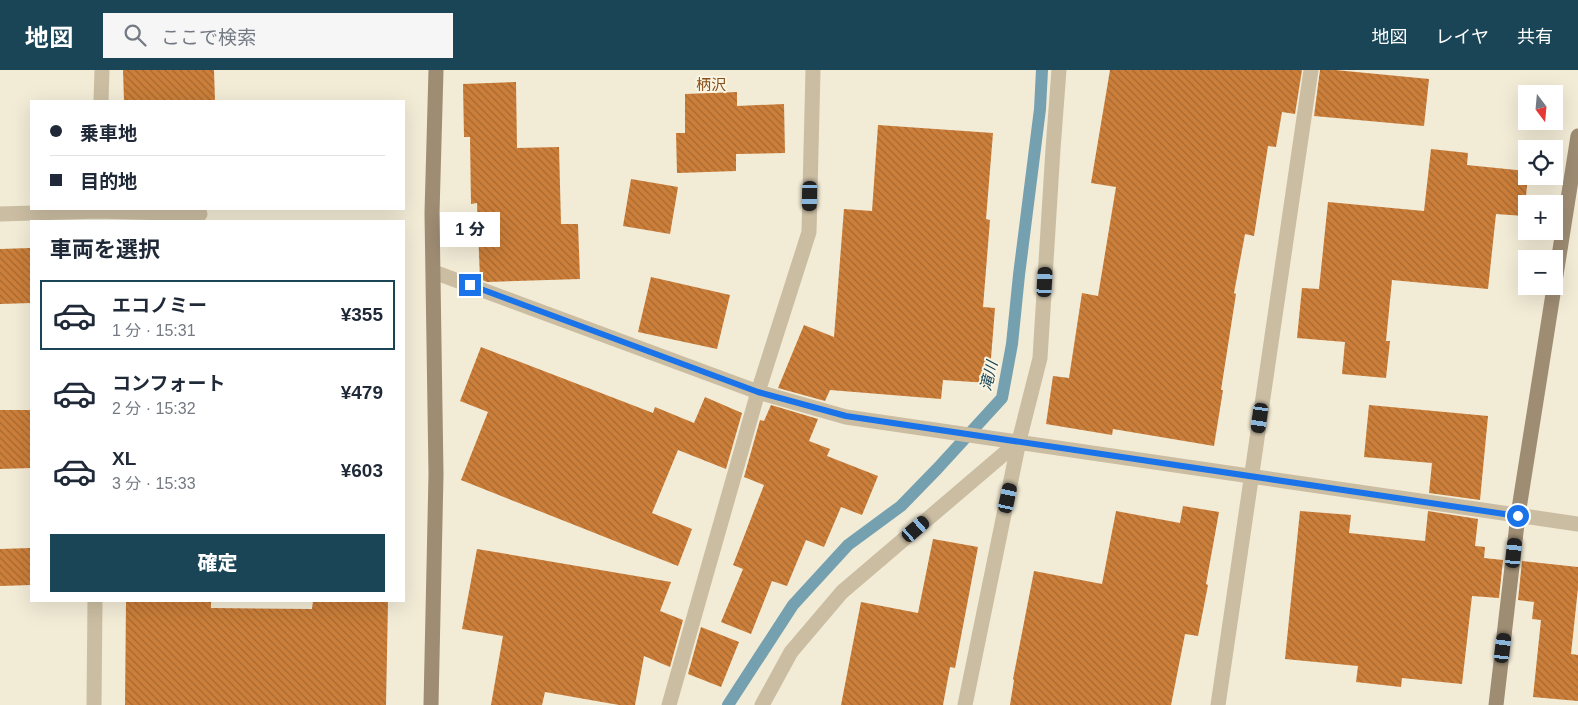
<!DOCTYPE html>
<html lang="ja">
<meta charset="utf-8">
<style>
body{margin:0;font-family:Helvetica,"Noto Sans JP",sans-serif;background:#f6f6f7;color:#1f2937;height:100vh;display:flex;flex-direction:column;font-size:19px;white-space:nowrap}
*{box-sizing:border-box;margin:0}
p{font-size:16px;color:#747a83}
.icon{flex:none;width:28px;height:28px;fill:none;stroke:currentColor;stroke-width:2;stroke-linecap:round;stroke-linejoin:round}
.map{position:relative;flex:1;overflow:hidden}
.drawer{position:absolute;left:30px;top:150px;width:375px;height:382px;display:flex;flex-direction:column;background:#fff;border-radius:0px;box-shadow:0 5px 20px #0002}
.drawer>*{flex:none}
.top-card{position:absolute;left:30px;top:30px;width:375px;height:110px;border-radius:0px;box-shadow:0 5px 20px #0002;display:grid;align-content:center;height:110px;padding:0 20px;background:#fff}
.needle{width:32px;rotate:164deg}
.tools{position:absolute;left:1518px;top:15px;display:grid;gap:10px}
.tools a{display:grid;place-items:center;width:45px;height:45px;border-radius:0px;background:#fff;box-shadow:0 5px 20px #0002;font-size:25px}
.end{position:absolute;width:22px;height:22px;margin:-11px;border:6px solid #1a73e8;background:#fff;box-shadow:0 0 0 2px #fff}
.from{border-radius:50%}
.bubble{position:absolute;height:35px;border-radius:0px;background:#fff;box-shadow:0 5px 20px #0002;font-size:16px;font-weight:800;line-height:35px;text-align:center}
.car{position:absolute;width:15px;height:30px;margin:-15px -8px;border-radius:6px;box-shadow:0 0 4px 1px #0007;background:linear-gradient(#222 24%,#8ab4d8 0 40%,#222 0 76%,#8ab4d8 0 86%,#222 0)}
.top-card b{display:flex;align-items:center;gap:18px;height:48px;font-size:19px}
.top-card b+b{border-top:1px solid #e0e1e3}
.top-card i{width:12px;height:12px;background:#1f2937}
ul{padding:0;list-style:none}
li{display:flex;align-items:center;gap:15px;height:70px;margin:0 10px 8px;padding:0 10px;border:2px solid transparent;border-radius:0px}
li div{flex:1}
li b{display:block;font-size:19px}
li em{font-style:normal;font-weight:800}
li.active{border-color:#194557}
li>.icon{width:45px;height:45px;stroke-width:1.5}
h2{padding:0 20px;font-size:22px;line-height:60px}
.button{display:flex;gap:10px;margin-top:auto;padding:10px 20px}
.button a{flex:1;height:58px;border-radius:0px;background:#194557;color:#fff;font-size:20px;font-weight:800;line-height:58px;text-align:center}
header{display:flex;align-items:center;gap:30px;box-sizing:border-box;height:70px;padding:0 25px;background:#194557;color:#fff}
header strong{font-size:24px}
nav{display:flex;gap:28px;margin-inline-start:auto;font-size:18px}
.search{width:350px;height:45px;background:#f6f6f7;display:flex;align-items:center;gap:12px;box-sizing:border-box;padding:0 18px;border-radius:0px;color:#747a83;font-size:19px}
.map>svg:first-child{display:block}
</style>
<header>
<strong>地図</strong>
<div class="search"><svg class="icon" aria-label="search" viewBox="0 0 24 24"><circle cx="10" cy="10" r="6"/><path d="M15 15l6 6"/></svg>ここで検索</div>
<nav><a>地図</a><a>レイヤ</a><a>共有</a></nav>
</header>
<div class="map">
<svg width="1578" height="635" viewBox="0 0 1578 635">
<defs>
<pattern id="building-back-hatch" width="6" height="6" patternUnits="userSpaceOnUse" patternTransform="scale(1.25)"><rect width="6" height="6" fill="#cc7f3a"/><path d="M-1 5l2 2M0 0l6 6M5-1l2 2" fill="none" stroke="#a66831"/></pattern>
</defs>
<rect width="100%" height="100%" fill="#f2ebd6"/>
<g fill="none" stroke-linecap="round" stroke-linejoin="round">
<path stroke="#74a0b0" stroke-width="12" d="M728,635L793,535L848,475L901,436L937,399L1002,328L1012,274L1019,205L1040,39L1042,0"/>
</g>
<path fill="url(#building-back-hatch)" d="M123,0H214L215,31H124Z
M1110,0H1302L1295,44L1282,42L1276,77L1268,76L1254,166L1245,164L1234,223L1236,224L1221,320H1223L1214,376L1113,359L1112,365L1046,354L1053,306L1069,308L1082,223L1098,226L1116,117L1091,113Z
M1320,0H1335L1429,9L1424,56L1314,46Z
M516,12L517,78L559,77L561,154H578L580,209L487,212L480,209L477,133L471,134L470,67H464L463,14Z
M737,22V36L784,34L785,83L736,84V101L677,103L676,63H685V24Z
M878,55L993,63L986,149L990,150L983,237L995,238L989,313L943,310L941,329L830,320L825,331L778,318L804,255L834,267L844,139L872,141Z
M1431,79L1468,83L1467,95L1526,101V106H1528L1524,146L1496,144L1488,219L1392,210L1386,271H1390L1386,308L1342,304L1345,272L1297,268L1302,218L1319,219L1328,132L1424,141Z
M631,109L678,117L670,164L623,156Z
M31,178V233L0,234V179Z
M651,207L730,225L717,279L638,262Z
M481,277L653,343L655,337L694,353L705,327L742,343L726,399L678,380L652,443L692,459L678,496L461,410L488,342L460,331Z
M771,335L818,349L809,371L830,379L827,386L878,406L862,445L841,437L824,477L806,470L787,516L772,511L751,564L721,552L743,499L733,495L764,415L744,407L760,350L764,351Z
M1369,335L1488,346L1480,430L1429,423L1432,393L1364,387Z
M0,340H31V398L0,399Z
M1183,436L1219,442L1206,514L1208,515L1198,566L1185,564L1171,635H1010L1014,610L1013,609L1034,501L1102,514L1116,441L1180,453Z
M1300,441L1351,445L1349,463L1425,471L1428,441L1478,449L1475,476L1485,477L1484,488L1503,490L1499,528L1472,526L1462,614L1402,608L1401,617L1356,612L1358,596L1285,589Z
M933,469L978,477L955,598L950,597L943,635H841L861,532L918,543Z
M31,478V515L0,516V479Z
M477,479L671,512L660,541L683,550L670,597L644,586L635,635H619L545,622L542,635H491L503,566L462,559Z
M1522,491L1578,497V518L1571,584L1578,585V631L1533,627L1541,550L1532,549L1534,532L1518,530Z
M126,531H211V538L312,539L313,531H388L386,635H125Z
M701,557L739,572L721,617L688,604Z"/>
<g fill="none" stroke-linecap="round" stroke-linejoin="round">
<path stroke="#cabda2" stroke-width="15" d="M101,31L102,0
M0,144L99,141L200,144
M434,202L758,322L846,347L1578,454
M94,635L95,531
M669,635L758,322L809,162L813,0
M762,635L791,582L842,522L1019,371
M965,635L1019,371L1040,288L1053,79L1059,0
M1218,635L1311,0"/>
<path stroke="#9e8c73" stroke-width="15" d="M431,635L436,404L432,143L436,0
M1496,635L1518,445L1578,66"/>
</g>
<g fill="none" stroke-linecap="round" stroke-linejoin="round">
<path stroke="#1a73e8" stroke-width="6" d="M470,215L758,322L846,346L1518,446"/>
</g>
<g text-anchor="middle" stroke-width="4" stroke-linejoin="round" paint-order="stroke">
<g font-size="15" fill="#874d1a" stroke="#faf4e2">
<text x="711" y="20">柄沢</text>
</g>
<g font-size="15" font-style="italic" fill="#194557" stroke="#faf4e2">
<text transform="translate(989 306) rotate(-76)" y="5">滝川</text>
</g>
</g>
</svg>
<div class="tools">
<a><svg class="needle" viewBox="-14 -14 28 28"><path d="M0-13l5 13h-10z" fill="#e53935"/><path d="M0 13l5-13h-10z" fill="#747a83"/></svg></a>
<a><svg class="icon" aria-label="locate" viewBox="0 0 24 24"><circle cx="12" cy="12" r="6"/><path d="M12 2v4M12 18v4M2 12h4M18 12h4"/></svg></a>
<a>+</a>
<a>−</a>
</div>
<i class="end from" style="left:1518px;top:446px"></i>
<i class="end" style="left:470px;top:215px"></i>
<div class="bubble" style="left:440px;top:142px;width:60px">1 分</div>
<i class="car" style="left:810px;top:126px;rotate:181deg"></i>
<i class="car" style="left:1045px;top:212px;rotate:3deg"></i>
<i class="car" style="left:1260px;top:348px;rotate:188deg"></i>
<i class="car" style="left:1008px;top:428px;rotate:12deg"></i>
<i class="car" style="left:916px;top:459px;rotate:49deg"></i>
<i class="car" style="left:1514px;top:483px;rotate:6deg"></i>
<i class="car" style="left:1503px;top:578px;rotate:7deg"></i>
<div class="top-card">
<b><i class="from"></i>乗車地</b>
<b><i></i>目的地</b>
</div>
<section class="drawer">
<h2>車両を選択</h2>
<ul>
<li class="active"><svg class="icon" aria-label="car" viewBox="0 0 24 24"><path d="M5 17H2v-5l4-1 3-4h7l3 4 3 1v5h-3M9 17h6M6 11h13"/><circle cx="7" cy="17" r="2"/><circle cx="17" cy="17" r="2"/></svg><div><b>エコノミー</b><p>1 分 · 15:31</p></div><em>¥355</em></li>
<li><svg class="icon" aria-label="car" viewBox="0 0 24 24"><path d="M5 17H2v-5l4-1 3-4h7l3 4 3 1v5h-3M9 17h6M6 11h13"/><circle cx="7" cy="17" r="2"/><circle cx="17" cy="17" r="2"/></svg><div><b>コンフォート</b><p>2 分 · 15:32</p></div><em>¥479</em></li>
<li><svg class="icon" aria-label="car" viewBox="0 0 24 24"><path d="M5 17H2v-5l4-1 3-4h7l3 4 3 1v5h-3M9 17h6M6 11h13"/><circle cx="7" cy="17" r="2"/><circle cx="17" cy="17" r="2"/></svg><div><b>XL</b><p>3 分 · 15:33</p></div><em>¥603</em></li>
</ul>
<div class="button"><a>確定</a></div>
</section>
</div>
